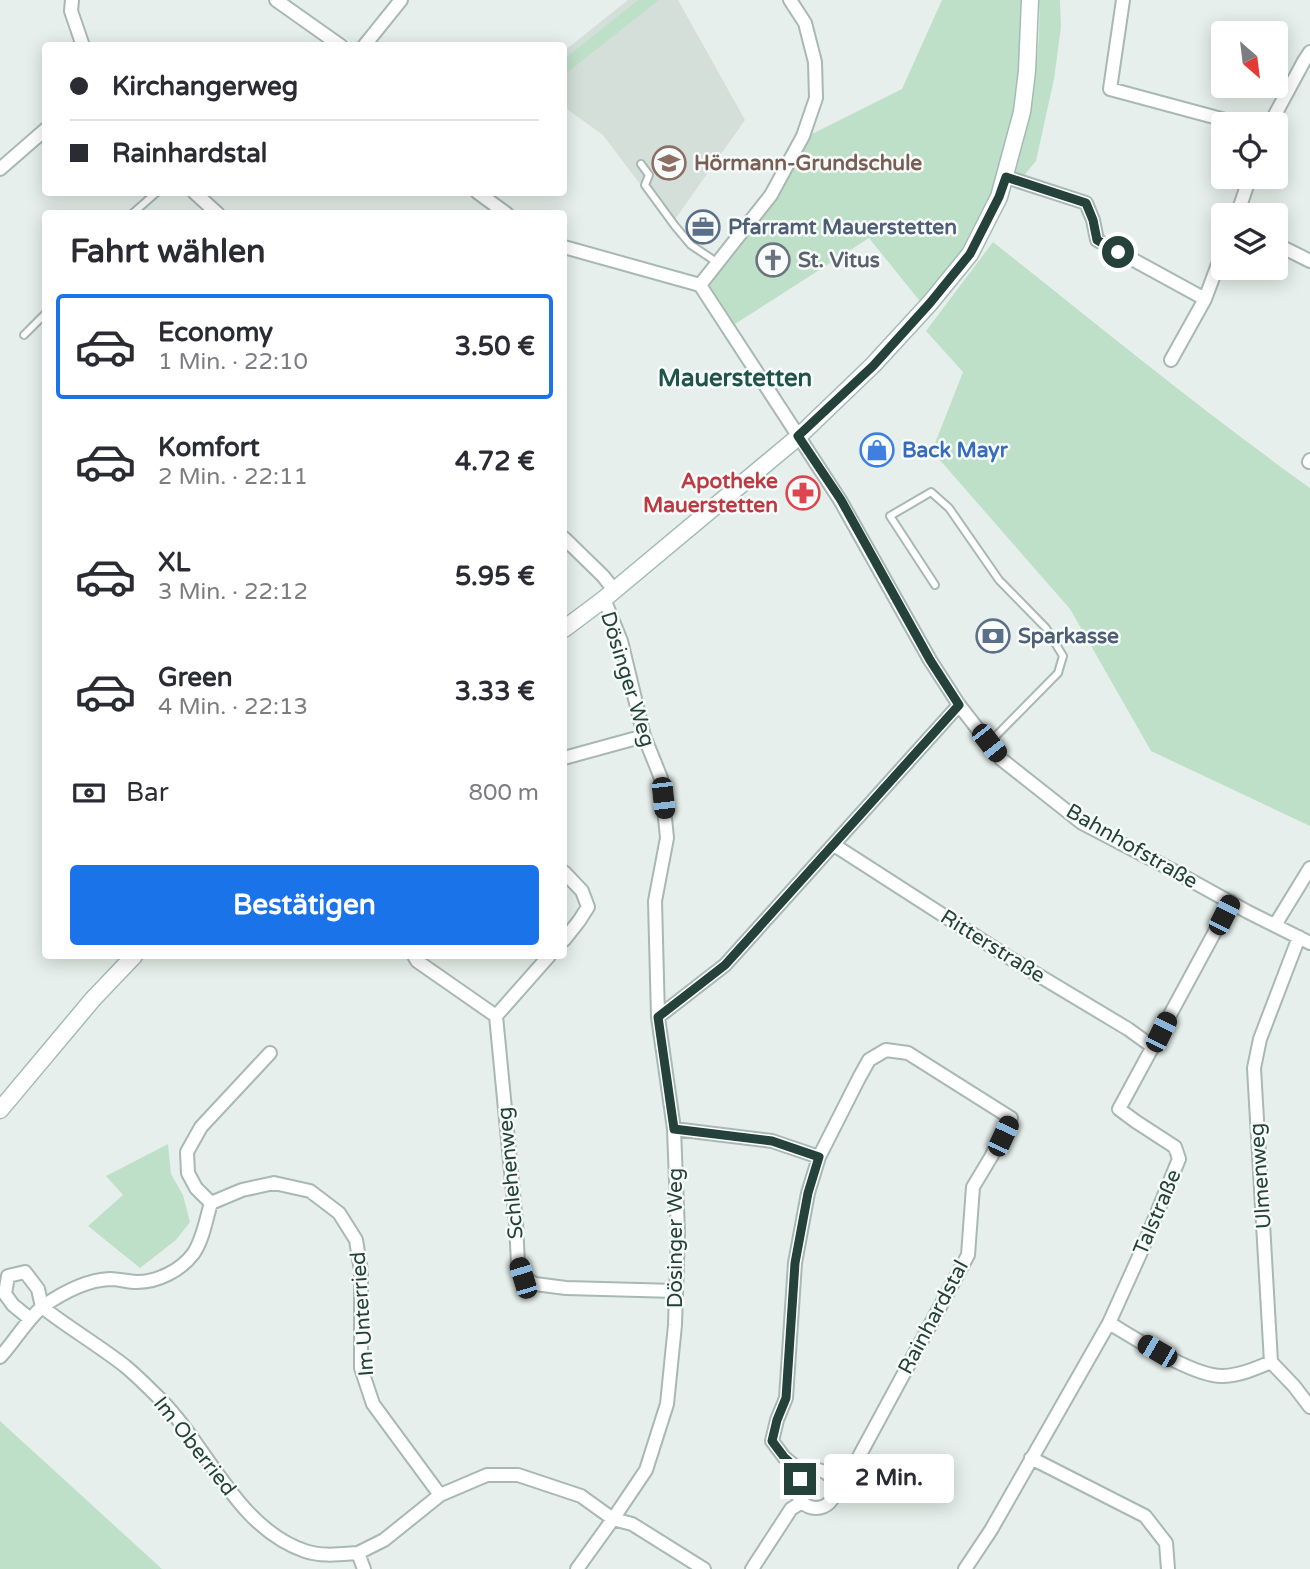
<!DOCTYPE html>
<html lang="de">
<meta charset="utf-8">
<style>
body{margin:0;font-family:"Varela Round",sans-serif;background:#f7f7f7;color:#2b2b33;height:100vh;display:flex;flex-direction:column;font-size:26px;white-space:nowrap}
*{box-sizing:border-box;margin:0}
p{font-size:23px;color:#7c7c81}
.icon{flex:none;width:38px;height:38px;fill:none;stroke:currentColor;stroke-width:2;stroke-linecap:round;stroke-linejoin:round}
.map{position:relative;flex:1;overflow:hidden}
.drawer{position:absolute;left:42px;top:210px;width:525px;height:749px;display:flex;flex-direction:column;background:#fff;border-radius:7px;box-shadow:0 4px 18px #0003}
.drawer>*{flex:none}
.hud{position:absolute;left:42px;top:42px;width:525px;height:154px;border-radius:7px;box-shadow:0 4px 18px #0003;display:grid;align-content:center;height:154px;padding:0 28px;background:#fff}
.needle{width:46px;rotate:152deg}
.controls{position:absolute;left:1211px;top:21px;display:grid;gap:14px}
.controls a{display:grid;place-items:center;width:77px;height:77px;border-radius:7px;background:#fff;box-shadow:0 4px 18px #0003;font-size:35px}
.end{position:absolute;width:32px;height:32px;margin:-16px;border:9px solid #24423a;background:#fff;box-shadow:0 0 0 4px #fff}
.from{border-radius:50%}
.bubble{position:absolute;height:49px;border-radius:7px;background:#fff;box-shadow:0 4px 18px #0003;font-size:23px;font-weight:700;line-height:49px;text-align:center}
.car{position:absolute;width:21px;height:42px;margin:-21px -10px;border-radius:9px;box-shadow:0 0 5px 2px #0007;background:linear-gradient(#222 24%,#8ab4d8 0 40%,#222 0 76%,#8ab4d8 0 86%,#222 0)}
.hud b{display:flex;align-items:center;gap:24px;height:66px;font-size:26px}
.hud b+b{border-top:2px solid #e1e1e2}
.hud i{width:18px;height:18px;background:#2b2b33}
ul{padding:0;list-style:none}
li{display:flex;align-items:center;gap:21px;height:105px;margin:0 14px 10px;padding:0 14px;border:4px solid transparent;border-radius:7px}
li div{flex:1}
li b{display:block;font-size:26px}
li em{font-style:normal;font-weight:700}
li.on{border-color:#1a73e8}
li>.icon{width:63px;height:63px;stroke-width:1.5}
h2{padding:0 28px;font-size:32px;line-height:84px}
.pay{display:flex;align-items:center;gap:18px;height:77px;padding:0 28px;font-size:26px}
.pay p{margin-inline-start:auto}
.cta{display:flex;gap:14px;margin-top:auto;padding:14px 28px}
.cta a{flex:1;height:80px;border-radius:7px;background:#1a73e8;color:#fff;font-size:28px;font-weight:700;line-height:80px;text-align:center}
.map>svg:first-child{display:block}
</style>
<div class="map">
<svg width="1310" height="1569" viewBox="0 0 1310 1569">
<rect width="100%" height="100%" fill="#e6efeb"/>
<path fill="#d4dfda" d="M628,0H678L745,120L671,225L603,135L564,107V51Z"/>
<path fill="#bfe0c8" d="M638,0H659L564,75V59Z
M942,0H1024C1024,85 1009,175 965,249C953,269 937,287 923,305L869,238L735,324L707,282L775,198L810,135L902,89Z
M1039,0H1060L1061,27L1054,79L1036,161L1022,178L1013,173C1028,116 1042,59 1039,0Z
M993,242C1098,325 1201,410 1310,488V826L1151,751L1070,609L932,451L963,372L926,331Z
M168,1144L171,1174L183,1195L190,1222L176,1240L140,1268L88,1226L123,1195L106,1176Z
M0,1421L162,1569H0Z"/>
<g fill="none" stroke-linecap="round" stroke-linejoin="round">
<defs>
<path id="service" d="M641,164L649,175L645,185L675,226L691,245L718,263
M132,214L157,192
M24,335L46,313
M935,585L890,516L931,492L949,508L999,580L1046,628L1063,656L1058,673L989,743"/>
<path id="minor" d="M72,0L71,11L83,46
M276,0L341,46
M1123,0L1110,89L1240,124
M364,46L401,0
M1270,124L1304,61L1310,52
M0,169L46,129
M1006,177L1086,203L1093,220L1097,240L1205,299
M194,192L218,214
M477,192L507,214
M1237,215L1250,177
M1276,244L1310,261
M564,247L700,285
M700,285L840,500L930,660L959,705L1001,759L1082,823L1172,870L1248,912L1310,943
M700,285L771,195L803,136L816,98L815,62L805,23L790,0
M1171,360L1205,299L1223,251
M1309,462L1310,460
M564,538L603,576L614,590
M564,758L644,736
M834,845L1008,957L1128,1029L1153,1047
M564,872L582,891L588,907L579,921L564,940
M1275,925L1310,868
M1299,937L1260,1039L1254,1068L1271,1362L1294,1386L1310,1407
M414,956L417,961L496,1016L516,1223L518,1264L523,1277L535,1284L566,1288L676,1291
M496,1016L549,956
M658,1017L725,965L959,705
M674,1129L772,1141L819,1157
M211,1203L242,1190L274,1183L310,1191L339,1213L356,1240L361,1271V1368L373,1404L440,1495
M29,1318L13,1305L5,1294L8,1276L25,1272L38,1289L42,1307C62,1293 85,1280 110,1279C119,1279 128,1282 137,1282C158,1282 181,1270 193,1254C203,1240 206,1219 211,1203L196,1188L188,1173L187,1152L201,1127L270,1053
M1109,1323C1136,1339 1194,1377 1223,1376C1240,1375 1255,1369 1271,1362
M0,1357C15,1341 25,1322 42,1307C69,1328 98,1345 125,1366C137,1376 149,1388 160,1399C208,1447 237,1528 305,1551C322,1557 342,1554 358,1553L364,1569
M1031,1458L1145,1516L1166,1543L1168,1569
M797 1489a19 19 0 1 1 38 0a19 19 0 1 1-38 0Z
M804,1474L784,1457L772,1441L777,1420L786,1398L795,1263L808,1193L819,1157L859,1078L869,1060L886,1050L908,1053L1011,1118L991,1157L973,1187L968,1255L849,1475L834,1483
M358,1553L384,1540L440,1495L487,1475H518L581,1496L613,1519L632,1524L704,1569
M577,1569L613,1519L646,1470L667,1404L675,1325L678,1233L674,1129L658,1017L655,901L667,838L661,778L644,736L621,641L604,599
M752,1569L791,1509L802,1502
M965,1569L991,1530L1109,1323L1141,1252L1179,1159L1175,1147L1135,1121L1119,1109L1231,902"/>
<path id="secondary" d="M564,629L604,599L798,437L873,365L930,303L970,254L999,197L1022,112L1027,71L1030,0
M0,1110L93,999L134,956"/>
</defs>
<use href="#service" stroke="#a8b8b2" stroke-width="10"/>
<use href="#minor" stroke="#a8b8b2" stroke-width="16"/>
<use href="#secondary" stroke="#a4bbb3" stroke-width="19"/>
<use href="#service" stroke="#fff" stroke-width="6"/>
<use href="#minor" stroke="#fff" stroke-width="12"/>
<use href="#secondary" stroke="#fff" stroke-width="16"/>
</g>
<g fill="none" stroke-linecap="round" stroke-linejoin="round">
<path stroke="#24423a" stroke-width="9" d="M800,1479L804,1475L784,1457L772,1441L777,1420L786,1398L795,1263L808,1193L819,1157L772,1141L674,1129L658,1017L725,965L959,705L930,660L841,500L798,436L873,366L930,303L970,254L999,197L1006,177L1086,203L1093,220L1097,240L1118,252"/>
</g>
<defs>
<symbol id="school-ring" viewBox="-11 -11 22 22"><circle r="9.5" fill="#f7fbf9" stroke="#8d6e63" stroke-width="1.5"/><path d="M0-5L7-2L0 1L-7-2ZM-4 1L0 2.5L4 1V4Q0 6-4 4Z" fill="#8d6e63"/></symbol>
<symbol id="office-ring" viewBox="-11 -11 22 22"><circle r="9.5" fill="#f7fbf9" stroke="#5c6f8a" stroke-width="1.5"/><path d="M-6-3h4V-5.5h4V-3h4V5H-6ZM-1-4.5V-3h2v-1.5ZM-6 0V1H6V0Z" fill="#5c6f8a"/></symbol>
<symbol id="church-ring" viewBox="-11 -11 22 22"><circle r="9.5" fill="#f7fbf9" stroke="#6b7280" stroke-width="1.5"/><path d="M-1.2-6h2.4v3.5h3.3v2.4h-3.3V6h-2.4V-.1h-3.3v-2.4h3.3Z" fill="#6b7280"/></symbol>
<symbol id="shop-ring" viewBox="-11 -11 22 22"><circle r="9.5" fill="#f7fbf9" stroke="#3f7fe0" stroke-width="1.5"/><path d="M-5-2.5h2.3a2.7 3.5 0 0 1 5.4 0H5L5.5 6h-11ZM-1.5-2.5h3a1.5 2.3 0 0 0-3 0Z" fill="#3f7fe0"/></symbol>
<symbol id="pharmacy-ring" viewBox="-11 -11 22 22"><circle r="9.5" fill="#f7fbf9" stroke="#e0444e" stroke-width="1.5"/><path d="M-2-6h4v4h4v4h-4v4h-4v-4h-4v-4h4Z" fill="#e0444e"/></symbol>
<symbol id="bank-ring" viewBox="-11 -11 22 22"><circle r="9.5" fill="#f7fbf9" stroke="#5c6f8a" stroke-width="1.5"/><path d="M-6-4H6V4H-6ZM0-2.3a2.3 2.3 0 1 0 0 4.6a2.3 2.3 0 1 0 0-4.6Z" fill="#5c6f8a"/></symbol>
</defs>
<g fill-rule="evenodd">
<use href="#school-ring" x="650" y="144" width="38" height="38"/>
<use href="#office-ring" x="684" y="208" width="38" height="38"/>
<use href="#church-ring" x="754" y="241" width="38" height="38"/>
<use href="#shop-ring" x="858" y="431" width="38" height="38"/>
<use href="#pharmacy-ring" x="784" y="474" width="38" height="38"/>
<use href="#bank-ring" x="974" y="617" width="38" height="38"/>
</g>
<g text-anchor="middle" stroke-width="5" stroke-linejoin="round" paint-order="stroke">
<g font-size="21" font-weight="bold" fill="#785e54" stroke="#f7fbf9" text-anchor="start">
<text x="694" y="170">Hörmann-Grundschule</text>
</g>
<g font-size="21" font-weight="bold" fill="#4e5e75" stroke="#f7fbf9" text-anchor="start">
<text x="728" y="234">Pfarramt Mauerstetten</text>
<text x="1018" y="643">Sparkasse</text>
</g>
<g font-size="21" font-weight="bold" fill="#5b616d" stroke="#f7fbf9" text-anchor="start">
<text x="798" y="267">St. Vitus</text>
</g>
<g font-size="21" font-weight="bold" fill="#366cbe" stroke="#f7fbf9" text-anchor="start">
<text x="902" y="457">Back Mayr</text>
</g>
<g font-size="21" font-weight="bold" fill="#be3a42" stroke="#f7fbf9" text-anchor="end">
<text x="778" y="488">Apotheke<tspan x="778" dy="24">Mauerstetten</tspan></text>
</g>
<g font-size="21" fill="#24423a" stroke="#f7fbf9">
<text transform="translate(628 679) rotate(73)" y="7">Dösinger Weg</text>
<text transform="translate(1132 846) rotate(30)" y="7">Bahnhofstraße</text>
<text transform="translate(993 946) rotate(32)" y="7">Ritterstraße</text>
<text transform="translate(510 1173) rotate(-95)" y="7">Schlehenweg</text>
<text transform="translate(1260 1176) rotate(-94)" y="7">Ulmenweg</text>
<text transform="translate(1157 1212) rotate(-67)" y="7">Talstraße</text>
<text transform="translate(675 1238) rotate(-90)" y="7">Dösinger Weg</text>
<text transform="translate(362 1314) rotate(-94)" y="7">Im Unterried</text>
<text transform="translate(933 1317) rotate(-62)" y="7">Rainhardstal</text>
<text transform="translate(195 1446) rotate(52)" y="7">Im Oberried</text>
</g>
<g font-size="24" font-weight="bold" fill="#1f5548" stroke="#f7fbf9">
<text x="735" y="386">Mauerstetten</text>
</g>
</g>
</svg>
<div class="controls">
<a><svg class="needle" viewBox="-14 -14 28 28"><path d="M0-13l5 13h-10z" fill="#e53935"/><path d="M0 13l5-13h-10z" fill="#7c7c81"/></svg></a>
<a><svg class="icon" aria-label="locate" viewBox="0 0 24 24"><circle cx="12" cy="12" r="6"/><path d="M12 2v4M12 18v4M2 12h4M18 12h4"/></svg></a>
<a><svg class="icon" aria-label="layers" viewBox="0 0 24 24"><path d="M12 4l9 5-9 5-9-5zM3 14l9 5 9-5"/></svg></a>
</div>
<i class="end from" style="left:1118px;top:252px"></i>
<i class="end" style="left:800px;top:1479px"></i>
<div class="bubble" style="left:824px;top:1454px;width:130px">2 Min.</div>
<i class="car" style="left:989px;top:743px;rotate:142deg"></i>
<i class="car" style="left:663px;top:798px;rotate:174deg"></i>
<i class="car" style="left:1224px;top:915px;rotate:27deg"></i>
<i class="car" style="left:1161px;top:1032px;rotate:26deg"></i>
<i class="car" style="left:1003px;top:1136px;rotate:25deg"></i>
<i class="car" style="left:523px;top:1278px;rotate:343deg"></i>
<i class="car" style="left:1157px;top:1351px;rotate:300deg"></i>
<div class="hud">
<b><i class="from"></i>Kirchangerweg</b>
<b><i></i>Rainhardstal</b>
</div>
<section class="drawer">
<h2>Fahrt wählen</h2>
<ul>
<li class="on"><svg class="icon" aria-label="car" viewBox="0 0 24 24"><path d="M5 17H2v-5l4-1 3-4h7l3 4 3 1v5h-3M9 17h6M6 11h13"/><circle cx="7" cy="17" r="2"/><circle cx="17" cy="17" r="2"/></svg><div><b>Economy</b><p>1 Min. · 22:10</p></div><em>3.50 €</em></li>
<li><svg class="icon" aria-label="car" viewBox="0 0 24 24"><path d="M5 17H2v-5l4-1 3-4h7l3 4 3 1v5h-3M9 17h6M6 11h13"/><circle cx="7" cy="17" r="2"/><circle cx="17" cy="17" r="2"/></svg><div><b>Komfort</b><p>2 Min. · 22:11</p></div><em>4.72 €</em></li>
<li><svg class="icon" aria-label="car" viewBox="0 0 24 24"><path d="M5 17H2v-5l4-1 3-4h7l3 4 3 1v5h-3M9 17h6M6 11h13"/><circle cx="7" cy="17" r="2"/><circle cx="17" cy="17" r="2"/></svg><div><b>XL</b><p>3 Min. · 22:12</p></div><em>5.95 €</em></li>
<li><svg class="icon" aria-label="car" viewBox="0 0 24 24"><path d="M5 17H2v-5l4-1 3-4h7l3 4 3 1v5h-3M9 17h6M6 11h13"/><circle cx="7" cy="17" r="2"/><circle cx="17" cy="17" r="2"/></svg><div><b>Green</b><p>4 Min. · 22:13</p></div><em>3.33 €</em></li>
</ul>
<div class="pay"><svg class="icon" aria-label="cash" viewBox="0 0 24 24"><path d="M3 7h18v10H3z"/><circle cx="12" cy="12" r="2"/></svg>Bar<p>800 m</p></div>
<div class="cta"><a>Bestätigen</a></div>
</section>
</div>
